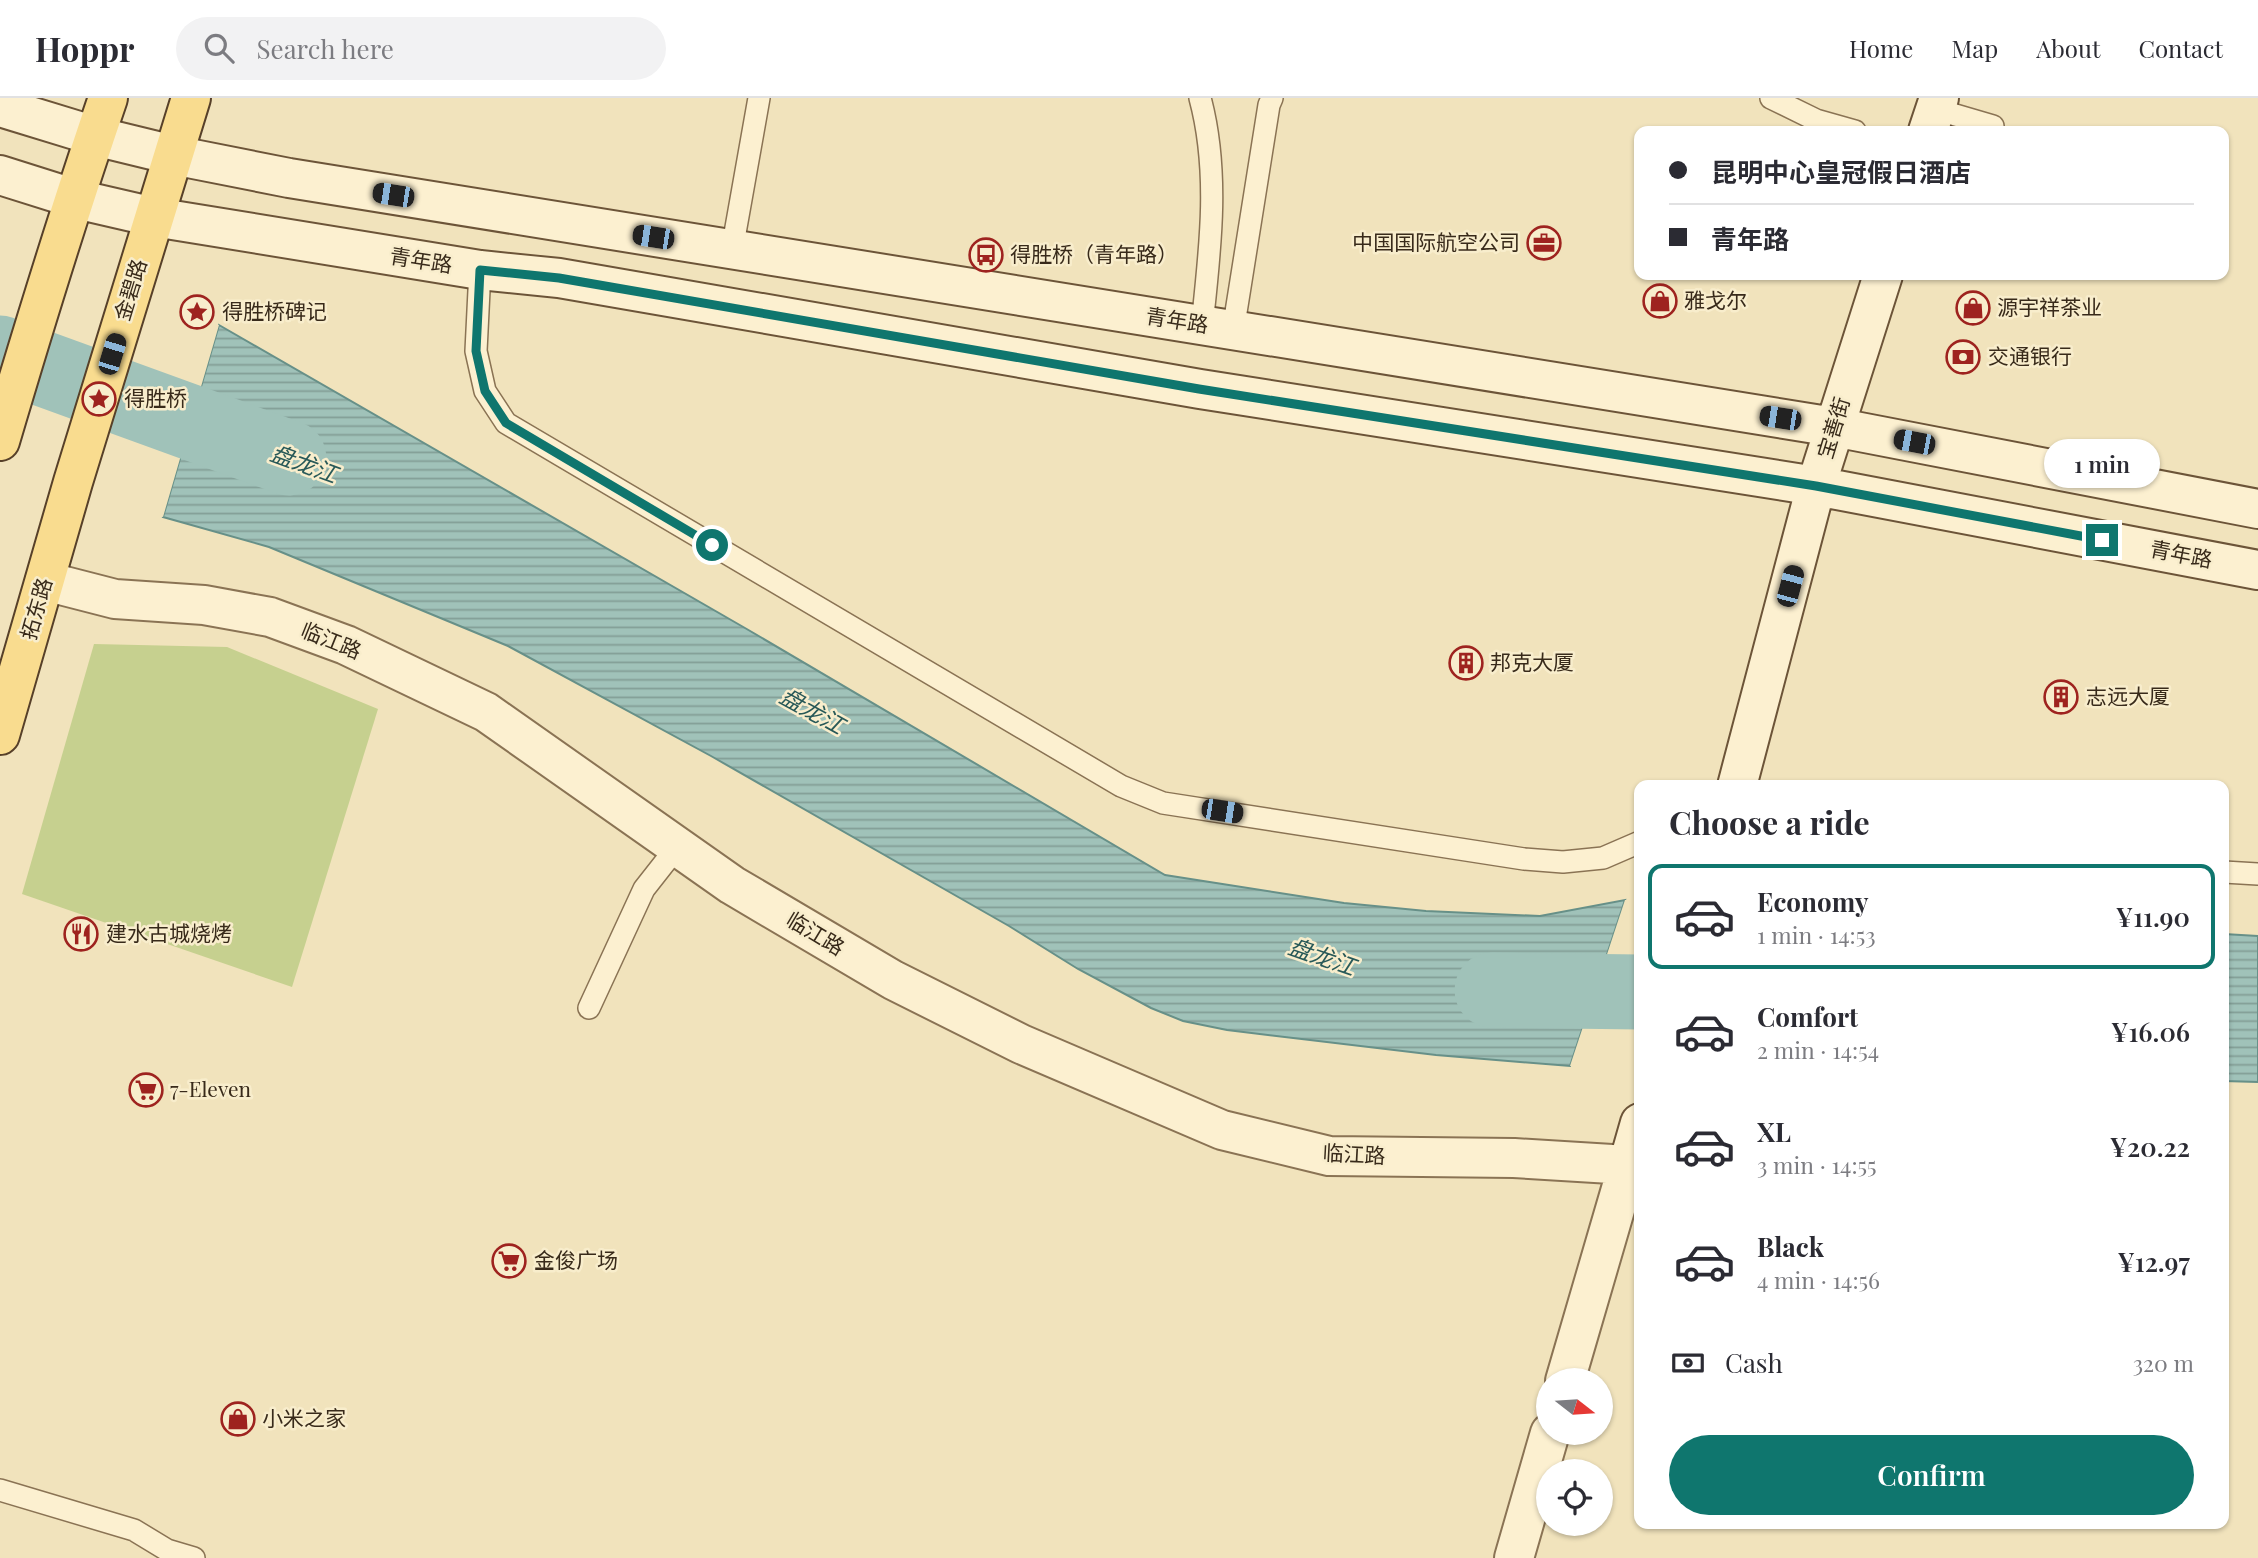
<!DOCTYPE html>
<meta charset="utf-8">
<style>
body{margin:0;font-family:"Playfair Display","Noto Sans SC",serif;background:#f2f2f3;color:#2b2b33;height:100vh;display:flex;flex-direction:column;font-size:26px;white-space:nowrap}
*{box-sizing:border-box;margin:0}
p{font-size:23px;color:#7c7c81}
.icon{flex:none;width:38px;height:38px;fill:none;stroke:currentColor;stroke-width:2;stroke-linecap:round;stroke-linejoin:round}
.map{position:relative;flex:1;overflow:hidden}
.drawer{position:absolute;left:1634px;top:682px;width:595px;height:749px;display:flex;flex-direction:column;background:#fff;border-radius:14px;box-shadow:0 2px 5px #0004}
.drawer>*{flex:none}
.top-card{position:absolute;left:1634px;top:28px;width:595px;height:154px;border-radius:14px;box-shadow:0 2px 5px #0004;display:grid;align-content:center;height:154px;padding:0 35px;background:#fff}
.needle{width:46px;rotate:107deg}
.fabs{position:absolute;left:1536px;top:1270px;display:grid;gap:14px}
.fabs a{display:grid;place-items:center;width:77px;height:77px;border-radius:50%;background:#fff;box-shadow:0 2px 5px #0004;font-size:35px}
.end{position:absolute;width:32px;height:32px;margin:-16px;border:9px solid #0f766e;background:#fff;box-shadow:0 0 0 4px #fff}
.from{border-radius:50%}
.bubble{position:absolute;height:49px;border-radius:24px;background:#fff;box-shadow:0 2px 5px #0004;font-size:23px;font-weight:600;line-height:49px;text-align:center}
.car{position:absolute;width:21px;height:42px;margin:-21px -10px;border-radius:9px;box-shadow:0 0 5px 2px #0007;background:linear-gradient(#222 24%,#8ab4d8 0 40%,#222 0 76%,#8ab4d8 0 86%,#222 0)}
.top-card b{display:flex;align-items:center;gap:24px;height:66px;font-size:26px}
.top-card b+b{border-top:2px solid #e1e1e2}
.top-card i{width:18px;height:18px;background:#2b2b33}
ul{padding:0;list-style:none}
li{display:flex;align-items:center;gap:21px;height:105px;margin:0 14px 10px;padding:0 21px;border:4px solid transparent;border-radius:14px}
li div{flex:1}
li b{display:block;font-size:26px}
li em{font-style:normal;font-weight:600}
li.active{border-color:#0f766e}
li>.icon{width:63px;height:63px;stroke-width:1.5}
h2{padding:0 35px;font-size:32px;line-height:84px}
.pay{display:flex;align-items:center;gap:18px;height:77px;padding:0 35px;font-size:26px}
.pay p{margin-inline-start:auto}
.cta{display:flex;gap:14px;margin-top:auto;padding:14px 35px}
.cta a{flex:1;height:80px;border-radius:42px;background:#0f766e;color:#fff;font-size:28px;font-weight:600;line-height:80px;text-align:center}
header{display:flex;align-items:center;gap:42px;box-sizing:border-box;height:98px;padding:0 35px;background:#fff;border-bottom:2px solid #e1e1e2}
header strong{font-size:33px}
nav{display:flex;gap:38px;margin-inline-start:auto;font-size:24px}
.search{width:490px;height:63px;background:#f2f2f3;display:flex;align-items:center;gap:18px;box-sizing:border-box;padding:0 24px;border-radius:38px;color:#7c7c81;font-size:26px}
.map>svg:first-child{display:block}
</style>
<header>
<strong>Hoppr</strong>
<div class="search"><svg class="icon" aria-label="search" viewBox="0 0 24 24"><circle cx="10" cy="10" r="6"/><path d="M15 15l6 6"/></svg>Search here</div>
<nav><a>Home</a><a>Map</a><a>About</a><a>Contact</a></nav>
</header>
<div class="map">
<svg width="2258" height="1460" viewBox="0 0 2258 1460">
<defs>
<pattern id="water-rules" width="6" height="5" patternUnits="userSpaceOnUse" patternTransform="scale(1.75)"><rect width="6" height="5" fill="#a0c2b9"/><path d="M0 2.5h6" fill="none" stroke="#839e96"/></pattern>
</defs>
<rect width="100%" height="100%" fill="#f1e3bc"/>
<path fill="#c6d08f" d="M94,546L227,549L378,611L292,889L22,796Z"/>
<path fill="url(#water-rules)" stroke="#679088" stroke-width="2" d="M219,227L745,530L1165,777L1344,805L1426,813L1540,818L1625,802L1570,968L1436,957L1227,932L1183,923L1151,910L1078,871L1009,828L711,658L508,548L269,449L163,419Z
M2224,836L2258,838V984L2224,983Z"/>
<path fill="#f1e3bc" d="M216,226L219,227L163,419L159,418Z
M1625,802H1629L1574,968H1570Z"/>
<g fill="none" stroke-linecap="round" stroke-linejoin="round">
<path stroke="#a0c2b9" stroke-width="75" d="M0,255L289,360
M1492,892L1640,894"/>
<defs>
<path id="lane" d="M1200,0C1220,74 1210,153 1202,227
M1771,0L1816,22L1855,33
M1935,11L1993,28
M732,152L759,0
M480,172L476,253L485,293L506,325L1121,688L1163,705L1524,761L1563,764L1603,760L1640,744
M1233,233L1269,7L1272,0
M2224,774L2258,776
M589,910L644,791L677,749
M0,1392L134,1432L167,1452L194,1460"/>
<path id="street" d="M45,483L115,501L204,507L270,519L346,547L486,614L732,787L893,882L1021,946L1222,1032L1329,1058L1514,1060L1628,1067L1565,1283
M1514,1460L1550,1335"/>
<path id="secondary" d="M0,9L95,38L173,57L289,80L1834,329L2258,411
M1928,33L1939,0
M0,77L76,101L154,119L480,172L559,180L1200,291L1816,388L2258,472
M1737,688L1816,388L1883,177
M1628,1067L1640,1025"/>
<path id="primary" d="M0,343C34,228 69,114 108,0
M0,637L73,384L191,0"/>
</defs>
<use href="#lane" stroke="#8a7354" stroke-width="24"/>
<use href="#street" stroke="#8a7354" stroke-width="42"/>
<use href="#secondary" stroke="#6c5438" stroke-width="42"/>
<use href="#primary" stroke="#574029" stroke-width="42"/>
<use href="#lane" stroke="#fcf0d0" stroke-width="21"/>
<use href="#street" stroke="#fcf0d0" stroke-width="38"/>
<use href="#secondary" stroke="#fcf0d0" stroke-width="38"/>
<use href="#primary" stroke="#f9dc8f" stroke-width="38"/>
</g>
<g fill="none" stroke-linecap="round" stroke-linejoin="round">
<path stroke="#0f766e" stroke-width="9" d="M712,447L506,325L485,293L476,253L480,172L559,180L1199,291L1816,388L2102,442"/>
</g>
<defs>
<symbol id="office-ring" viewBox="-11 -11 22 22"><circle r="9.5" fill="#f8edcc" stroke="#9e231f" stroke-width="1.5"/><path d="M-6-3h4V-5.5h4V-3h4V5H-6ZM-1-4.5V-3h2v-1.5ZM-6 0V1H6V0Z" fill="#9e231f"/></symbol>
<symbol id="bus-ring" viewBox="-11 -11 22 22"><circle r="9.5" fill="#f8edcc" stroke="#9e231f" stroke-width="1.5"/><path d="M-5-6H5V4H4V6H2V4H-2V6H-4V4H-5ZM-3.5-4V0h7V-4ZM-3.5 1.2v1.5H-2V1.2ZM2 1.2v1.5H3.5V1.2Z" fill="#9e231f"/></symbol>
<symbol id="shop-ring" viewBox="-11 -11 22 22"><circle r="9.5" fill="#f8edcc" stroke="#9e231f" stroke-width="1.5"/><path d="M-5-2.5h2.3a2.7 3.5 0 0 1 5.4 0H5L5.5 6h-11ZM-1.5-2.5h3a1.5 2.3 0 0 0-3 0Z" fill="#9e231f"/></symbol>
<symbol id="sight-ring" viewBox="-11 -11 22 22"><circle r="9.5" fill="#f8edcc" stroke="#9e231f" stroke-width="1.5"/><path d="M0-6L1.8-2.2L6-1.7L2.9 1.2L3.7 5.4L0 3.3L-3.7 5.4L-2.9 1.2L-6-1.7L-1.8-2.2Z" fill="#9e231f"/></symbol>
<symbol id="bank-ring" viewBox="-11 -11 22 22"><circle r="9.5" fill="#f8edcc" stroke="#9e231f" stroke-width="1.5"/><path d="M-6-4H6V4H-6ZM0-2.3a2.3 2.3 0 1 0 0 4.6a2.3 2.3 0 1 0 0-4.6Z" fill="#9e231f"/></symbol>
<symbol id="building-ring" viewBox="-11 -11 22 22"><circle r="9.5" fill="#f8edcc" stroke="#9e231f" stroke-width="1.5"/><path d="M-4-6H4V6H1V3H-1V6H-4ZM-2.5-4.3h1.7v1.8h-1.7ZM.8-4.3h1.7v1.8H.8ZM-2.5-1h1.7V.8h-1.7ZM.8-1h1.7V.8H.8Z" fill="#9e231f"/></symbol>
<symbol id="restaurant-ring" viewBox="-11 -11 22 22"><circle r="9.5" fill="#f8edcc" stroke="#9e231f" stroke-width="1.5"/><path d="M-5-6h1v4h1v-4h1v4h1v-4h1v5L-1.5 .5V6h-2V.5L-5-1ZM5-6V6H3V1.5H1.5Q1.5-4 5-6Z" fill="#9e231f"/></symbol>
<symbol id="supermarket-ring" viewBox="-11 -11 22 22"><circle r="9.5" fill="#f8edcc" stroke="#9e231f" stroke-width="1.5"/><path d="M-6-5.5h2.5l.6 2H6L4.5 2H-2.5L-4.4-4H-6ZM-1.5 3.2a1.3 1.3 0 1 0 .1 0ZM3 3.2a1.3 1.3 0 1 0 .1 0Z" fill="#9e231f"/></symbol>
</defs>
<g fill-rule="evenodd">
<use href="#office-ring" x="1525" y="126" width="38" height="38"/>
<use href="#bus-ring" x="967" y="138" width="38" height="38"/>
<use href="#shop-ring" x="1641" y="184" width="38" height="38"/>
<use href="#shop-ring" x="1954" y="191" width="38" height="38"/>
<use href="#sight-ring" x="178" y="195" width="38" height="38"/>
<use href="#bank-ring" x="1944" y="240" width="38" height="38"/>
<use href="#sight-ring" x="80" y="282" width="38" height="38"/>
<use href="#building-ring" x="1447" y="546" width="38" height="38"/>
<use href="#building-ring" x="2042" y="580" width="38" height="38"/>
<use href="#restaurant-ring" x="62" y="817" width="38" height="38"/>
<use href="#supermarket-ring" x="127" y="973" width="38" height="38"/>
<use href="#supermarket-ring" x="490" y="1144" width="38" height="38"/>
<use href="#shop-ring" x="219" y="1302" width="38" height="38"/>
</g>
<g text-anchor="middle" stroke-width="5" stroke-linejoin="round" paint-order="stroke">
<g font-size="21" fill="#382a1a" stroke="#f8edcc" text-anchor="start">
<text x="1520" y="152" text-anchor="end">中国国际航空公司</text>
<text x="1010" y="164">得胜桥（青年路）</text>
<text x="1684" y="210">雅戈尔</text>
<text x="1997" y="217">源宇祥茶业</text>
<text x="222" y="221">得胜桥碑记</text>
<text x="1988" y="266">交通银行</text>
<text x="124" y="308">得胜桥</text>
<text x="1490" y="572">邦克大厦</text>
<text x="2086" y="606">志远大厦</text>
<text x="106" y="843">建水古城烧烤</text>
<text x="170" y="999">7-Eleven</text>
<text x="534" y="1170">金俊广场</text>
<text x="262" y="1328">小米之家</text>
</g>
<g font-size="21" fill="#382a1a" stroke="#f8edcc">
<text transform="translate(421 163) rotate(9)" y="7">青年路</text>
<text transform="translate(131 192) rotate(-73)" y="7">金碧路</text>
<text transform="translate(1177 223) rotate(9)" y="7">青年路</text>
<text transform="translate(1834 330) rotate(-73)" y="7">宝善街</text>
<text transform="translate(2181 457) rotate(11)" y="7">青年路</text>
<text transform="translate(37 511) rotate(-74)" y="7">拓东路</text>
<text transform="translate(331 543) rotate(22)" y="7">临江路</text>
<text transform="translate(815 836) rotate(31)" y="7">临江路</text>
<text transform="translate(1354 1057) rotate(3)" y="7">临江路</text>
</g>
<g font-size="23" font-style="italic" fill="#285958" stroke="#f8edcc">
<text transform="translate(304 366) rotate(20)" y="8">盘龙江</text>
<text transform="translate(812 613) rotate(29)" y="8">盘龙江</text>
<text transform="translate(1322 859) rotate(19)" y="8">盘龙江</text>
</g>
</g>
</svg>
<div class="fabs">
<a><svg class="needle" viewBox="-14 -14 28 28"><path d="M0-13l5 13h-10z" fill="#e53935"/><path d="M0 13l5-13h-10z" fill="#7c7c81"/></svg></a>
<a><svg class="icon" aria-label="locate" viewBox="0 0 24 24"><circle cx="12" cy="12" r="6"/><path d="M12 2v4M12 18v4M2 12h4M18 12h4"/></svg></a>
</div>
<i class="end from" style="left:712px;top:447px"></i>
<i class="end" style="left:2102px;top:442px"></i>
<div class="bubble" style="left:2044px;top:341px;width:116px">1 min</div>
<i class="car" style="left:393px;top:97px;rotate:279deg"></i>
<i class="car" style="left:653px;top:139px;rotate:279deg"></i>
<i class="car" style="left:112px;top:256px;rotate:17deg"></i>
<i class="car" style="left:1780px;top:320px;rotate:279deg"></i>
<i class="car" style="left:1914px;top:344px;rotate:281deg"></i>
<i class="car" style="left:1790px;top:488px;rotate:15deg"></i>
<i class="car" style="left:1222px;top:713px;rotate:99deg"></i>
<div class="top-card">
<b><i class="from"></i>昆明中心皇冠假日酒店</b>
<b><i></i>青年路</b>
</div>
<section class="drawer">
<h2>Choose a ride</h2>
<ul>
<li class="active"><svg class="icon" aria-label="car" viewBox="0 0 24 24"><path d="M5 17H2v-5l4-1 3-4h7l3 4 3 1v5h-3M9 17h6M6 11h13"/><circle cx="7" cy="17" r="2"/><circle cx="17" cy="17" r="2"/></svg><div><b>Economy</b><p>1 min · 14:53</p></div><em>¥11.90</em></li>
<li><svg class="icon" aria-label="car" viewBox="0 0 24 24"><path d="M5 17H2v-5l4-1 3-4h7l3 4 3 1v5h-3M9 17h6M6 11h13"/><circle cx="7" cy="17" r="2"/><circle cx="17" cy="17" r="2"/></svg><div><b>Comfort</b><p>2 min · 14:54</p></div><em>¥16.06</em></li>
<li><svg class="icon" aria-label="car" viewBox="0 0 24 24"><path d="M5 17H2v-5l4-1 3-4h7l3 4 3 1v5h-3M9 17h6M6 11h13"/><circle cx="7" cy="17" r="2"/><circle cx="17" cy="17" r="2"/></svg><div><b>XL</b><p>3 min · 14:55</p></div><em>¥20.22</em></li>
<li><svg class="icon" aria-label="car" viewBox="0 0 24 24"><path d="M5 17H2v-5l4-1 3-4h7l3 4 3 1v5h-3M9 17h6M6 11h13"/><circle cx="7" cy="17" r="2"/><circle cx="17" cy="17" r="2"/></svg><div><b>Black</b><p>4 min · 14:56</p></div><em>¥12.97</em></li>
</ul>
<div class="pay"><svg class="icon" aria-label="cash" viewBox="0 0 24 24"><path d="M3 7h18v10H3z"/><circle cx="12" cy="12" r="2"/></svg>Cash<p>320 m</p></div>
<div class="cta"><a>Confirm</a></div>
</section>
</div>
